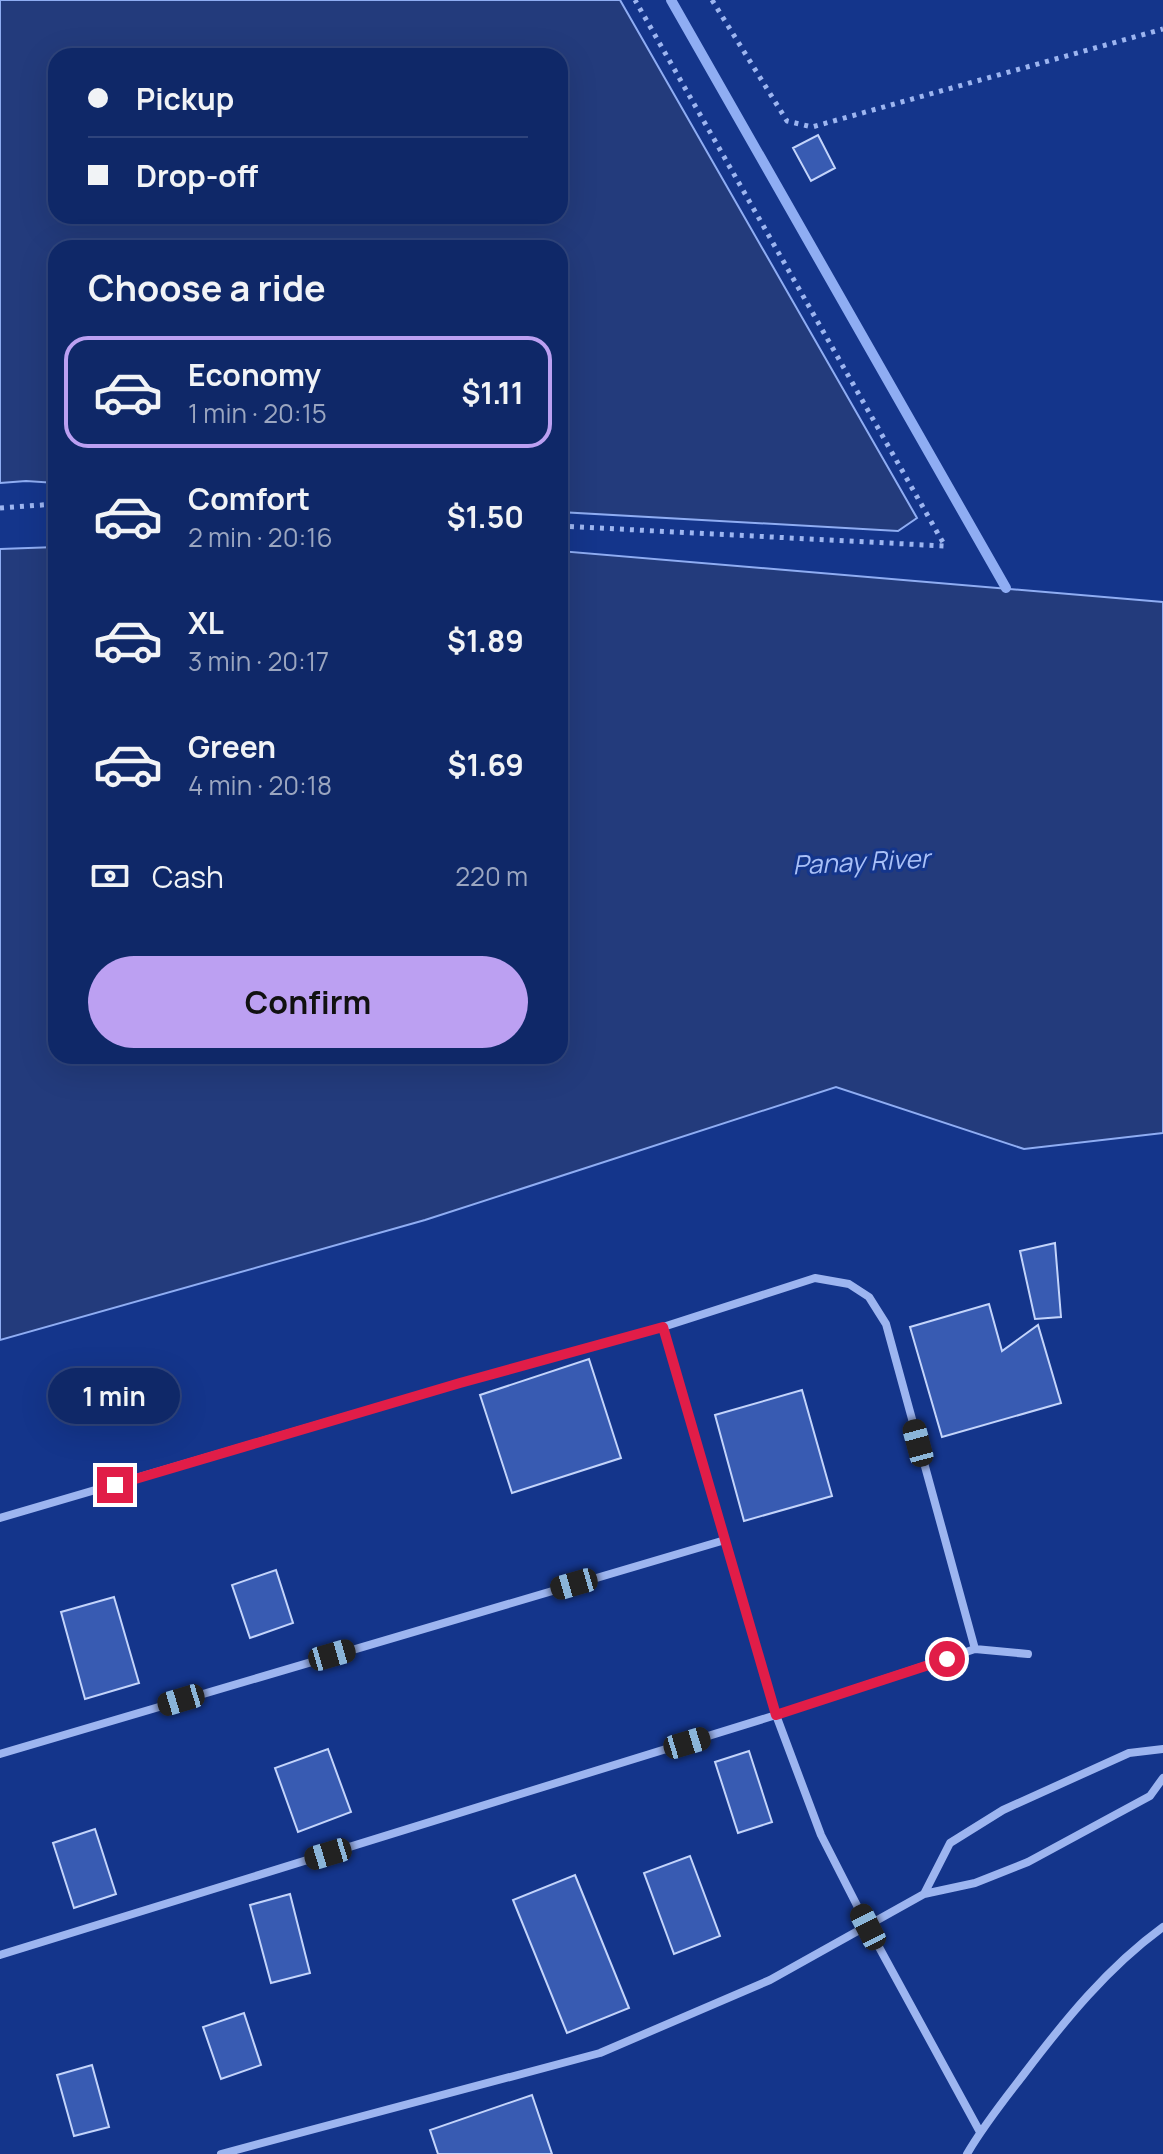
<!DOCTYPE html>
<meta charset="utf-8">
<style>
body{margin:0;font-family:Manrope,sans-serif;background:#1d3471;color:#f1f3f6;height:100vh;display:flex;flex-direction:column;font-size:30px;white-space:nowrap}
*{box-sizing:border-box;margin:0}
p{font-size:26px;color:#9ba6c0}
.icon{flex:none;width:44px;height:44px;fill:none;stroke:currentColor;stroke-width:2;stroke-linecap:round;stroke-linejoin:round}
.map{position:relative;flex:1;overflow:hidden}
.details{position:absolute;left:48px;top:240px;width:520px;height:824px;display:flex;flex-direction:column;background:#0f2868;border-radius:24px;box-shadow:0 8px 32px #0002,0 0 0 2px #2f447c}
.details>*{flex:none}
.hud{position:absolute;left:48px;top:48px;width:520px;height:176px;border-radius:24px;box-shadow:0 8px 32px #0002,0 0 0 2px #2f447c;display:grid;align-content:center;height:176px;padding:0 40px;background:#0f2868}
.end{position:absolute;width:36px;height:36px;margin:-18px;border:10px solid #e11d48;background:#fff;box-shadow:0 0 0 4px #fff}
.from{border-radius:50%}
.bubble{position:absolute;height:56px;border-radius:28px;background:#0f2868;box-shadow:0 8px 32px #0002,0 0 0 2px #2f447c;font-size:26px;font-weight:700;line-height:56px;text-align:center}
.car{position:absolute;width:24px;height:48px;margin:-24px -12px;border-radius:10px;box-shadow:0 0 6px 2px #0007;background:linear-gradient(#222 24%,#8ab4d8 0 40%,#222 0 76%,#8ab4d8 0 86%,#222 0)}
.hud b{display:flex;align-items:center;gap:28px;height:76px;font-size:30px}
.hud b+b{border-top:2px solid #2f447c}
.hud i{width:20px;height:20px;background:#f1f3f6}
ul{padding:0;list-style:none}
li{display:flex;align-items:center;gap:24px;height:112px;margin:0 16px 12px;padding:0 24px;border:4px solid transparent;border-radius:24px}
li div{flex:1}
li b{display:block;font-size:30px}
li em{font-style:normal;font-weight:700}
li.current{border-color:#bca0f2}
li>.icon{width:72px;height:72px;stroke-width:1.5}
h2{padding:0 40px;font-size:36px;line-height:96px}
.pay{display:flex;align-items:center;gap:20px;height:88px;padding:0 40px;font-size:30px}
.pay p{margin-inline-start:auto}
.button{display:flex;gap:16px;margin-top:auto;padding:16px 40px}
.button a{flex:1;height:92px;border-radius:48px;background:#bca0f2;color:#111;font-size:32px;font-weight:700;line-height:92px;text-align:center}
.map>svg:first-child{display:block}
</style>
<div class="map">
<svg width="1163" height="2154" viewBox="0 0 1163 2154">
<rect width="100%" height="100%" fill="#14358b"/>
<path fill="#233b7c" stroke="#8fadf3" stroke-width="2" fill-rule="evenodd" d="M0,0H620L917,518L898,531L560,512V248H56V483L26,481L0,483ZM56,56H560V216H56Z
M56,547V1056H560V551L1163,602V1133L1024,1149L836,1087L425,1220L0,1340V549Z"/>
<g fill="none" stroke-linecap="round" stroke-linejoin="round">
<path stroke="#8fadf3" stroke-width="10" d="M671,0L1006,588"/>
</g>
<path fill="#385bb2" stroke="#c3d4fb" stroke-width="2" d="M818,135L835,168L811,181L793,148Z
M1055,1243L1061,1317L1035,1319L1020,1251Z
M989,1304L1002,1351L1038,1325L1061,1403L942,1437L910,1327Z
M589,1359L621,1458L512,1493L480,1395Z
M802,1390L832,1496L744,1521L715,1415Z
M276,1570L293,1623L250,1638L232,1585Z
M114,1597L139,1683L85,1699L61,1612Z
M328,1749L351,1812L298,1832L275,1768Z
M749,1751L772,1822L738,1833L715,1762Z
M95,1829L116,1894L74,1908L53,1843Z
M690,1856L720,1936L674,1954L644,1873Z
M575,1875L629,2008L567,2033L513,1900Z
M290,1894L310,1973L271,1983L250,1905Z
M244,2013L261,2065L221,2079L203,2027Z
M92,2065L109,2127L74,2136L57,2075Z
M532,2095L552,2154H438L430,2130Z"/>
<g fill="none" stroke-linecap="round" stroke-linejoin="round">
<path stroke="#9db5f0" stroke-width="5" stroke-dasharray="4 6" stroke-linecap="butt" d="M712,0L787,121L812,127L1163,29
M0,508L56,504
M560,526L945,546L635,0"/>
<path stroke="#9db5f0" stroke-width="8" d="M663,1327L776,1715L821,1835L868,1927L980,2132
M0,1518L460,1383L663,1327L815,1278L849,1284L869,1297L886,1324L975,1649
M1163,1749L1129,1753L1003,1810L950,1843L924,1894L975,1883L1028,1862L1150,1796L1163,1778
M0,1754L725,1540
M0,1955L776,1715L975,1649L1028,1654
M221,2154L600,2053L770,1980L924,1894
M967,2154C983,2126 1004,2100 1024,2074C1065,2020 1108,1967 1163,1927"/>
</g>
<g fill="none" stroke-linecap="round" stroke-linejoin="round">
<path stroke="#e11d48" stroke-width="10" d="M115,1485L460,1383L663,1327L776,1715L947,1659"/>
</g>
<g text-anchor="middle" stroke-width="6" stroke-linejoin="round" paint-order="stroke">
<g font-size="26" font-style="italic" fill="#a9c0f7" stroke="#14358b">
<text transform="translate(861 862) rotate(-3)" y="9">Panay River</text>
</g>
</g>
</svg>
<i class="end from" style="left:947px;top:1659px"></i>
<i class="end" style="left:115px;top:1485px"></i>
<div class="bubble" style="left:48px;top:1368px;width:132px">1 min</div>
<i class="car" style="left:918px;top:1443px;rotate:345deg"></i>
<i class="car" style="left:574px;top:1584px;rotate:254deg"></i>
<i class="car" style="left:332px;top:1655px;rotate:74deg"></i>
<i class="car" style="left:181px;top:1700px;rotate:253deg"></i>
<i class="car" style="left:687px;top:1743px;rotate:73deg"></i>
<i class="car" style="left:328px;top:1854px;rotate:253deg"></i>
<i class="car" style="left:868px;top:1927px;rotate:333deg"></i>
<div class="hud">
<b><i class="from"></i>Pickup</b>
<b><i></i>Drop-off</b>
</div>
<section class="details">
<h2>Choose a ride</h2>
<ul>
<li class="current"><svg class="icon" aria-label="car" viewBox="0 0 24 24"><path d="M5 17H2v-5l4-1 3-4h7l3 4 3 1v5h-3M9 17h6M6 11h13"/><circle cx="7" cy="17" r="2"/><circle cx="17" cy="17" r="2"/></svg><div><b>Economy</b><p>1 min · 20:15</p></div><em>$1.11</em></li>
<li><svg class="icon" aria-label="car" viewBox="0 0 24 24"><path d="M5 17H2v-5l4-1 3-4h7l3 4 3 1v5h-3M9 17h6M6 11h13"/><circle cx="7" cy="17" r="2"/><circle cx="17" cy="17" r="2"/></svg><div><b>Comfort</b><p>2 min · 20:16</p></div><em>$1.50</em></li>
<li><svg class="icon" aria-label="car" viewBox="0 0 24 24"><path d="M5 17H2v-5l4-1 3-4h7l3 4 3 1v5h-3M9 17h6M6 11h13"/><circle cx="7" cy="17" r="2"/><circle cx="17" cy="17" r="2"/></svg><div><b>XL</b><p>3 min · 20:17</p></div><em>$1.89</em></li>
<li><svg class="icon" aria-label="car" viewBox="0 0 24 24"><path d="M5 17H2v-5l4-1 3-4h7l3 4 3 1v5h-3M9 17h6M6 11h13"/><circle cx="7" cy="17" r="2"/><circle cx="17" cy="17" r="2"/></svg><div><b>Green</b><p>4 min · 20:18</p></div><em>$1.69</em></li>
</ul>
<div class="pay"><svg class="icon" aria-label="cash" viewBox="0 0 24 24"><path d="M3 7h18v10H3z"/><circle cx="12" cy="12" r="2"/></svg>Cash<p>220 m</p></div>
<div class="button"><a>Confirm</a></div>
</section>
</div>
